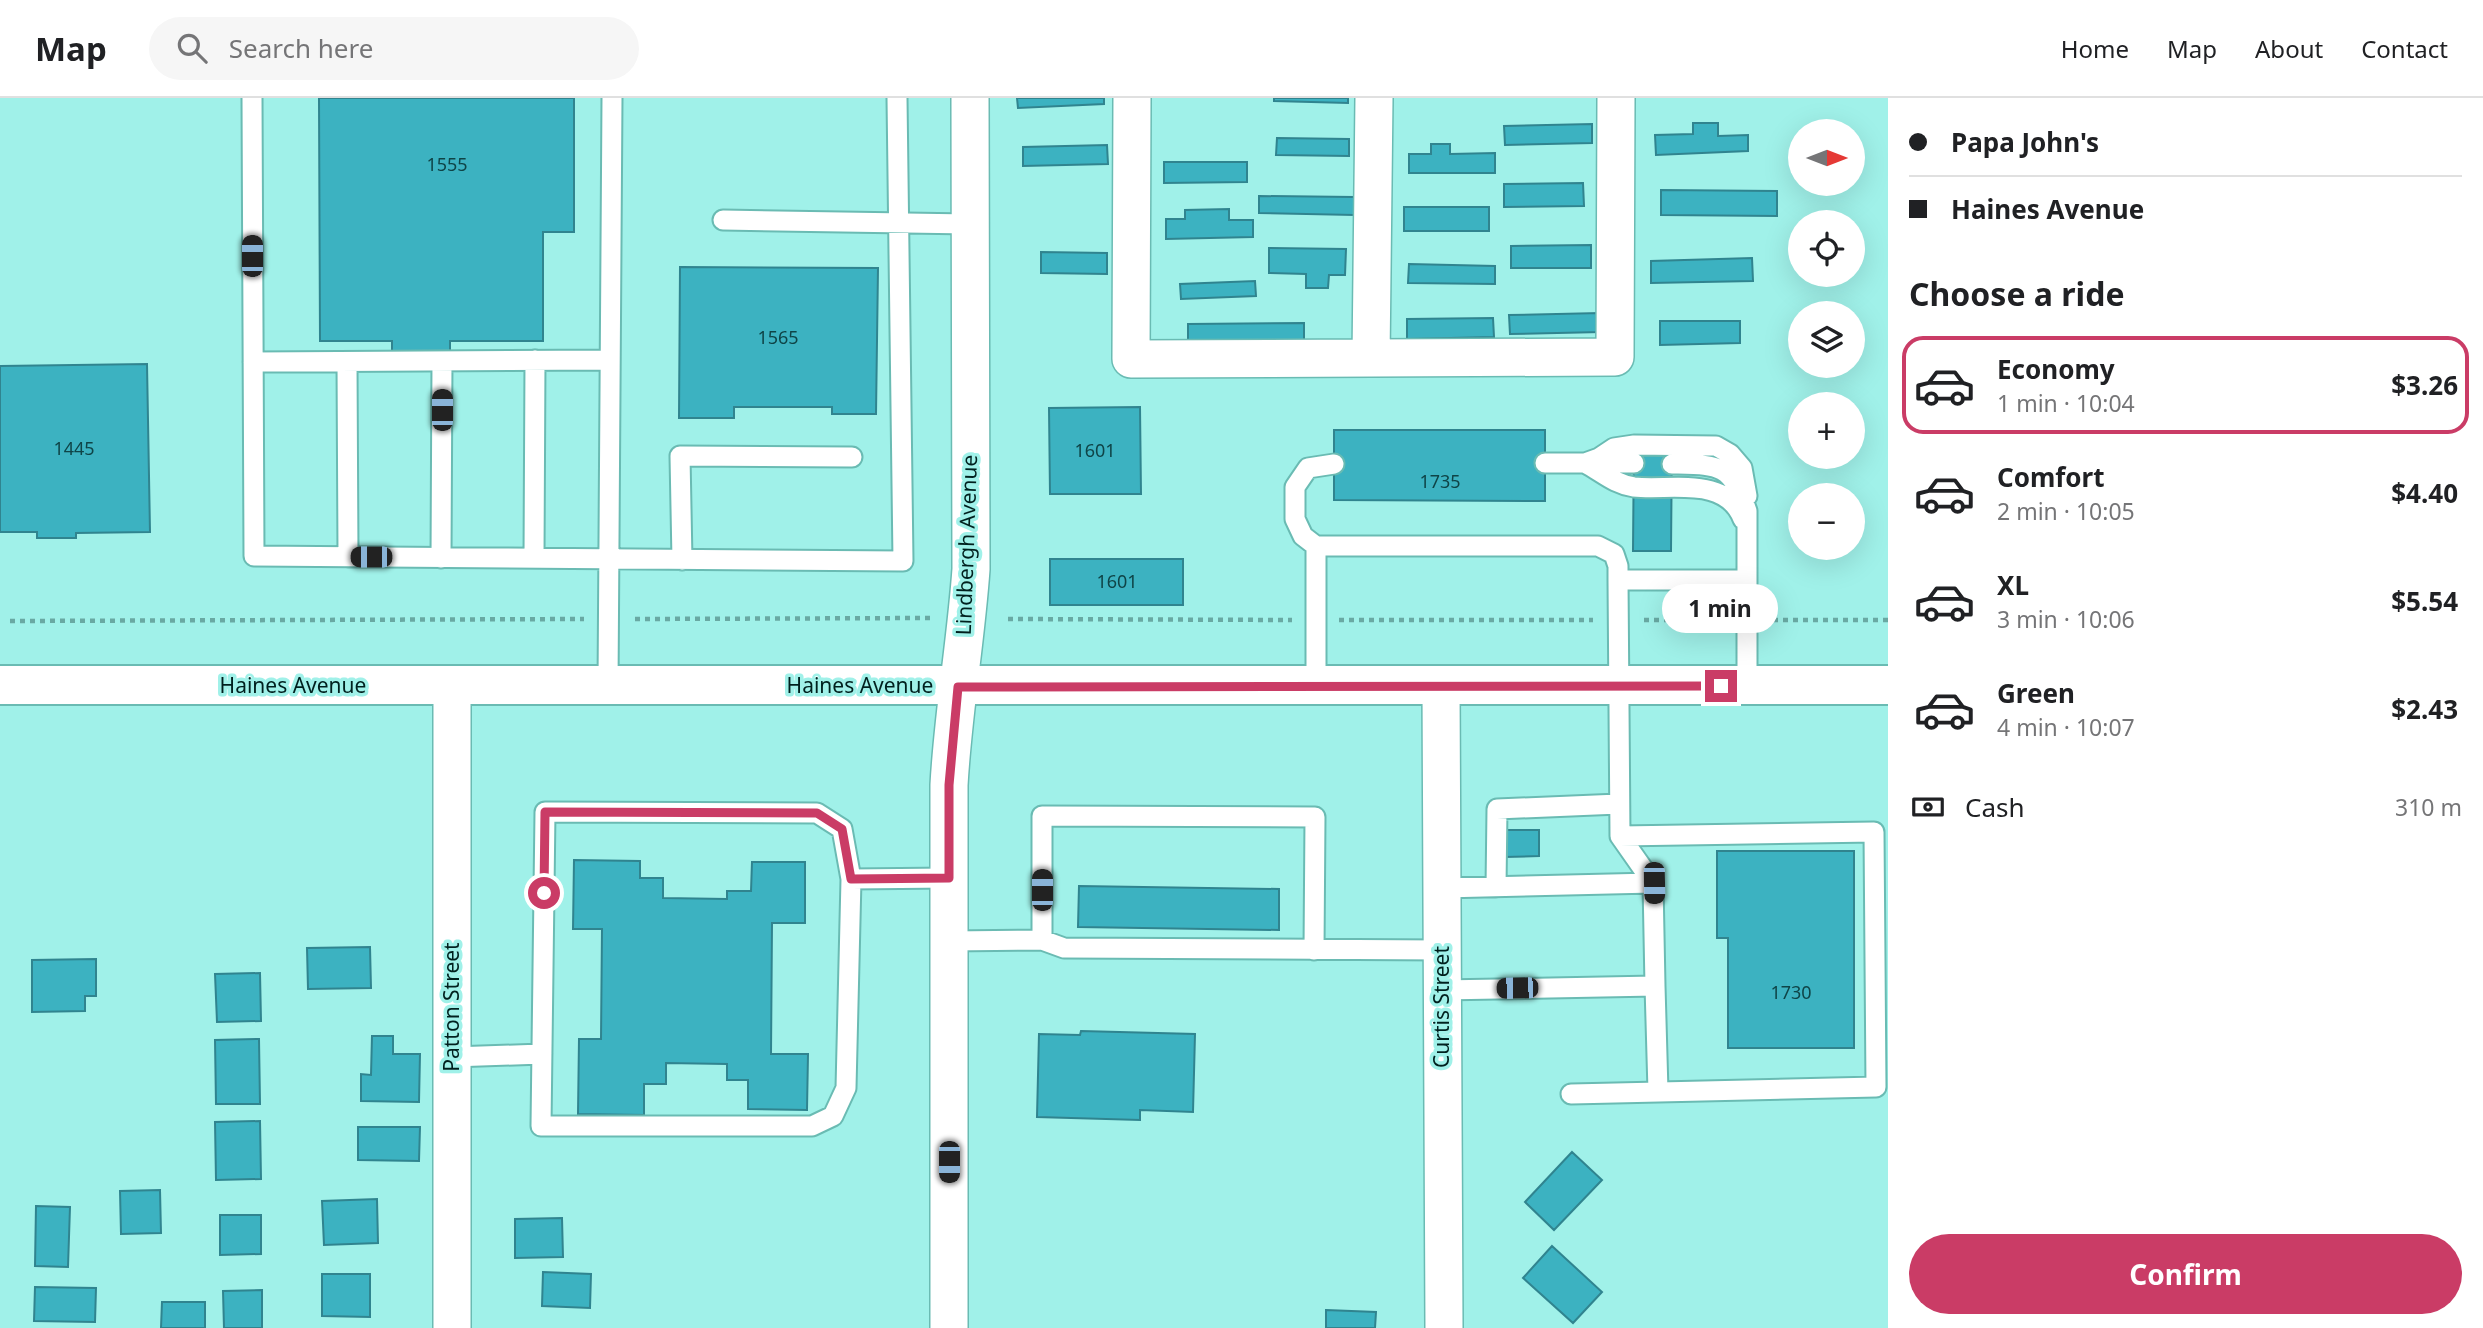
<!DOCTYPE html>
<meta charset="utf-8">
<style>
body{margin:0;font-family:"Noto Sans",sans-serif;background:#f6f6f6;color:#202124;height:100vh;display:flex;flex-direction:column;font-size:26px;white-space:nowrap}
*{box-sizing:border-box;margin:0}
p{font-size:23px;color:#757577}
.icon{flex:none;width:38px;height:38px;fill:none;stroke:currentColor;stroke-width:2;stroke-linecap:round;stroke-linejoin:round}
.map{position:relative;flex:1;overflow:hidden}
.side{display:flex;flex-direction:column;background:#fff;width:595px}
.side>*{flex:none}
.top-card{display:grid;align-content:center;height:154px;padding:0 21px;background:#fff}
.needle{width:46px;rotate:90deg}
.fabs{position:absolute;left:1788px;top:21px;display:grid;gap:14px}
.fabs a{display:grid;place-items:center;width:77px;height:77px;border-radius:50%;background:#fff;box-shadow:0 7px 28px #0002;font-size:35px}
.end{position:absolute;width:32px;height:32px;margin:-16px;border:9px solid #ca3c66;background:#fff;box-shadow:0 0 0 4px #fff}
.from{border-radius:50%}
.bubble{position:absolute;height:49px;border-radius:24px;background:#fff;box-shadow:0 7px 28px #0002;font-size:23px;font-weight:700;line-height:49px;text-align:center}
.car{position:absolute;width:21px;height:42px;margin:-21px -10px;border-radius:9px;box-shadow:0 0 5px 2px #0007;background:linear-gradient(#222 24%,#8ab4d8 0 40%,#222 0 76%,#8ab4d8 0 86%,#222 0)}
.top-card b{display:flex;align-items:center;gap:24px;height:66px;font-size:26px}
.top-card b+b{border-top:2px solid #e0e0e0}
.top-card i{width:18px;height:18px;background:#202124}
ul{padding:0;list-style:none}
li{display:flex;align-items:center;gap:21px;height:98px;margin:0 14px 10px;padding:0 7px;border:4px solid transparent;border-radius:21px}
li div{flex:1}
li b{display:block;font-size:26px}
li em{font-style:normal;font-weight:700}
li.active{border-color:#ca3c66}
li>.icon{width:63px;height:63px;stroke-width:1.5}
h2{padding:0 21px;font-size:32px;line-height:84px}
.pay{display:flex;align-items:center;gap:18px;height:77px;padding:0 21px;font-size:26px}
.pay p{margin-inline-start:auto}
.primary-button{display:flex;gap:14px;margin-top:auto;padding:14px 21px}
.primary-button a{flex:1;height:80px;border-radius:42px;background:#ca3c66;color:#fff;font-size:28px;font-weight:700;line-height:80px;text-align:center}
header{display:flex;align-items:center;gap:42px;box-sizing:border-box;height:98px;padding:0 35px;background:#fff;border-bottom:2px solid #e0e0e0}
header strong{font-size:33px}
nav{display:flex;gap:38px;margin-inline-start:auto;font-size:24px}
.search{width:490px;height:63px;background:#f6f6f6;display:flex;align-items:center;gap:18px;box-sizing:border-box;padding:0 24px;border-radius:38px;color:#757577;font-size:26px}
main{display:flex;flex:1;min-height:0}
.map>svg:first-child{display:block}
</style>
<header>
<strong>Map</strong>
<div class="search"><svg class="icon" aria-label="search" viewBox="0 0 24 24"><circle cx="10" cy="10" r="6"/><path d="M15 15l6 6"/></svg>Search here</div>
<nav><a>Home</a><a>Map</a><a>About</a><a>Contact</a></nav>
</header>
<main>
<div class="map">
<svg width="1888" height="1230" viewBox="0 0 1888 1230">
<rect width="100%" height="100%" fill="#a0f1e9"/>
<path fill="#3cb2c1" stroke="#30848f" stroke-width="2" d="M319,0H574V134H543V243H450V253H392V243H320Z
M1017,0H1104V6L1018,10Z
M1274,0H1348V5L1274,3Z
M1693,25H1718V38L1748,37V53L1656,57L1655,37L1693,36Z
M1592,26V45L1505,47L1504,28Z
M1277,40L1349,41V58L1276,57Z
M1431,46H1450V56L1495,55V75H1409V56H1431Z
M1107,47L1108,66L1023,68V49Z
M1164,64H1247V84L1164,85Z
M1583,85L1584,108L1504,109V86Z
M1661,92L1777,93V118L1661,117Z
M1259,98L1354,99V117L1259,115Z
M1404,109H1489V133H1404Z
M1229,111V122H1253V139L1166,141V121H1185V112Z
M1591,147V170H1511V148Z
M1269,150L1346,151L1345,177H1329L1328,190H1306V176L1269,175Z
M1041,154L1107,155V176L1041,175Z
M1752,160L1753,183L1651,185V163Z
M1409,166L1495,168V186L1408,185Z
M680,169L878,170L876,316H832V309H734V320H679Z
M1255,183L1256,198L1181,201L1180,186Z
M1600,215L1601,234L1510,236L1509,217Z
M1493,220L1494,239L1407,241V221Z
M1660,223H1740V245L1660,247Z
M1304,225V248L1188,249V226Z
M147,266L150,434L76,435V440H37V434H0V268Z
M1140,309L1141,396H1050L1049,310Z
M1334,332H1545V403L1334,402Z
M1634,337H1672L1671,453H1633Z
M1050,461H1183V507H1050Z
M1505,732H1539V758L1505,759Z
M1717,753H1854V950H1728V840H1717Z
M574,762L640,763V780H663V800L727,801V793H751L752,764H805V825H772L771,956H808L807,1012L748,1011V982H727V966L666,965V986H644V1017L578,1016L579,941H601L602,831H573Z
M1079,788L1279,791V832L1078,829Z
M370,849L371,890L308,891L307,850Z
M96,861V898H85V913L32,914V862Z
M260,875L261,923L217,924L215,876Z
M1081,933L1195,936L1193,1014L1140,1012V1022L1037,1019L1039,936L1080,937Z
M372,938H393V956H420L419,1004L361,1003V976L371,977Z
M259,941L260,1006H216L215,942Z
M260,1023L261,1081L216,1082L215,1024Z
M358,1029H420L419,1063L358,1062Z
M1572,1054L1602,1082L1554,1132L1525,1104Z
M160,1092L161,1135L121,1136L120,1093Z
M377,1101L378,1145L324,1147L322,1103Z
M36,1108L70,1109L68,1169L35,1168Z
M220,1117H261V1156L220,1157Z
M562,1120L563,1159L515,1160V1121Z
M1552,1148L1602,1194L1573,1225L1523,1180Z
M543,1174L591,1176L590,1210L542,1208Z
M322,1176H370V1219L322,1218Z
M35,1189L96,1190L95,1224L34,1223Z
M262,1192V1230H224L223,1193Z
M162,1204H205V1230H161Z
M1326,1212L1376,1214L1375,1230H1326Z"/>
<g fill="none" stroke-linecap="round" stroke-linejoin="round">
<defs>
<path id="service" d="M252,0L254,458L903,463L897,0
M723,122L970,126
M253,264L610,262
M347,264L348,459
M1545,365H1634
M1585,365L1599,360L1614,350L1634,347L1716,348L1730,356L1742,370L1747,398
M1585,365C1602,374 1614,386 1634,389C1670,393 1726,377 1743,421
M1334,366L1308,370L1295,389V421L1303,438L1316,448H1598L1614,456L1618,468V482L1620,738L1653,785
M1672,366C1719,367 1731,365 1747,413V588
M441,460L442,263
M534,460L535,262
M682,462L680,358L852,359
M1618,482H1747
M608,588L612,0
M1316,588V448
M851,781L842,731L817,715L545,714L541,1028H812L833,1018L846,990L851,781L949,780
M1496,789L1497,711L1619,706
M1442,790L1653,785L1655,888L1442,892
M1042,842V718L1315,719L1314,852
M949,843L1042,842L1064,850L1442,852
M1655,888L1658,993
M452,959L542,956
M1571,996L1876,989L1874,734L1620,738"/>
<path id="minor" d="M1132,0L1131,261L1615,259L1616,0
M1371,260L1374,0
M452,588V1230
M1441,588L1444,1230
M949,1230V687C953,614 966,543 971,471L970,0"/>
<path id="secondary" d="M0,587H1888"/>
</defs>
<use href="#service" stroke="#6abbb3" stroke-width="23"/>
<use href="#minor" stroke="#6abbb3" stroke-width="40"/>
<use href="#secondary" stroke="#6abbb3" stroke-width="42"/>
<path stroke="#69a9a3" stroke-width="4.5" stroke-dasharray="5 5" stroke-linecap="butt" d="M635,521L931,520
M1008,521L1292,522
M1339,522H1593
M1644,522H1723
M1773,522H1888
M10,523L584,521"/>
<use href="#service" stroke="#fff" stroke-width="19"/>
<use href="#minor" stroke="#fff" stroke-width="37"/>
<use href="#secondary" stroke="#fff" stroke-width="38"/>
</g>
<g fill="none" stroke-linecap="round" stroke-linejoin="round">
<path stroke="#ca3c66" stroke-width="9" d="M544,795L545,714L817,715L842,731L851,781L949,780V687L958,589L1721,588"/>
</g>
<g text-anchor="middle" stroke-width="7" stroke-linejoin="round" paint-order="stroke">
<g font-size="18" fill="#0f4447">
<text x="447" y="73">1555</text>
<text x="778" y="246">1565</text>
<text x="74" y="357">1445</text>
<text x="1095" y="359">1601</text>
<text x="1440" y="390">1735</text>
<text x="1117" y="490">1601</text>
<text x="1791" y="901">1730</text>
</g>
<g font-size="21" fill="#00201e" stroke="#a0f1e9">
<text transform="translate(967 447) rotate(-88)" y="7">Lindbergh Avenue</text>
<text x="293" y="595">Haines Avenue</text>
<text x="860" y="595">Haines Avenue</text>
<text transform="translate(452 909) rotate(-90)" y="7">Patton Street</text>
<text transform="translate(1442 909) rotate(-90)" y="7">Curtis Street</text>
</g>
</g>
</svg>
<div class="fabs">
<a><svg class="needle" viewBox="-14 -14 28 28"><path d="M0-13l5 13h-10z" fill="#e53935"/><path d="M0 13l5-13h-10z" fill="#757577"/></svg></a>
<a><svg class="icon" aria-label="locate" viewBox="0 0 24 24"><circle cx="12" cy="12" r="6"/><path d="M12 2v4M12 18v4M2 12h4M18 12h4"/></svg></a>
<a><svg class="icon" aria-label="layers" viewBox="0 0 24 24"><path d="M12 4l9 5-9 5-9-5zM3 14l9 5 9-5"/></svg></a>
<a>+</a>
<a>−</a>
</div>
<i class="end from" style="left:544px;top:795px"></i>
<i class="end" style="left:1721px;top:588px"></i>
<div class="bubble" style="left:1662px;top:486px;width:116px">1 min</div>
<i class="car" style="left:252px;top:158px;rotate:0deg"></i>
<i class="car" style="left:442px;top:312px;rotate:0deg"></i>
<i class="car" style="left:371px;top:459px;rotate:270deg"></i>
<i class="car" style="left:1654px;top:785px;rotate:179deg"></i>
<i class="car" style="left:1042px;top:792px;rotate:0deg"></i>
<i class="car" style="left:1517px;top:890px;rotate:269deg"></i>
<i class="car" style="left:949px;top:1064px;rotate:180deg"></i>
</div>
<section class="side">
<div class="top-card">
<b><i class="from"></i>Papa John's</b>
<b><i></i>Haines Avenue</b>
</div>
<h2>Choose a ride</h2>
<ul>
<li class="active"><svg class="icon" aria-label="car" viewBox="0 0 24 24"><path d="M5 17H2v-5l4-1 3-4h7l3 4 3 1v5h-3M9 17h6M6 11h13"/><circle cx="7" cy="17" r="2"/><circle cx="17" cy="17" r="2"/></svg><div><b>Economy</b><p>1 min · 10:04</p></div><em>$3.26</em></li>
<li><svg class="icon" aria-label="car" viewBox="0 0 24 24"><path d="M5 17H2v-5l4-1 3-4h7l3 4 3 1v5h-3M9 17h6M6 11h13"/><circle cx="7" cy="17" r="2"/><circle cx="17" cy="17" r="2"/></svg><div><b>Comfort</b><p>2 min · 10:05</p></div><em>$4.40</em></li>
<li><svg class="icon" aria-label="car" viewBox="0 0 24 24"><path d="M5 17H2v-5l4-1 3-4h7l3 4 3 1v5h-3M9 17h6M6 11h13"/><circle cx="7" cy="17" r="2"/><circle cx="17" cy="17" r="2"/></svg><div><b>XL</b><p>3 min · 10:06</p></div><em>$5.54</em></li>
<li><svg class="icon" aria-label="car" viewBox="0 0 24 24"><path d="M5 17H2v-5l4-1 3-4h7l3 4 3 1v5h-3M9 17h6M6 11h13"/><circle cx="7" cy="17" r="2"/><circle cx="17" cy="17" r="2"/></svg><div><b>Green</b><p>4 min · 10:07</p></div><em>$2.43</em></li>
</ul>
<div class="pay"><svg class="icon" aria-label="cash" viewBox="0 0 24 24"><path d="M3 7h18v10H3z"/><circle cx="12" cy="12" r="2"/></svg>Cash<p>310 m</p></div>
<div class="primary-button"><a>Confirm</a></div>
</section>
</main>
